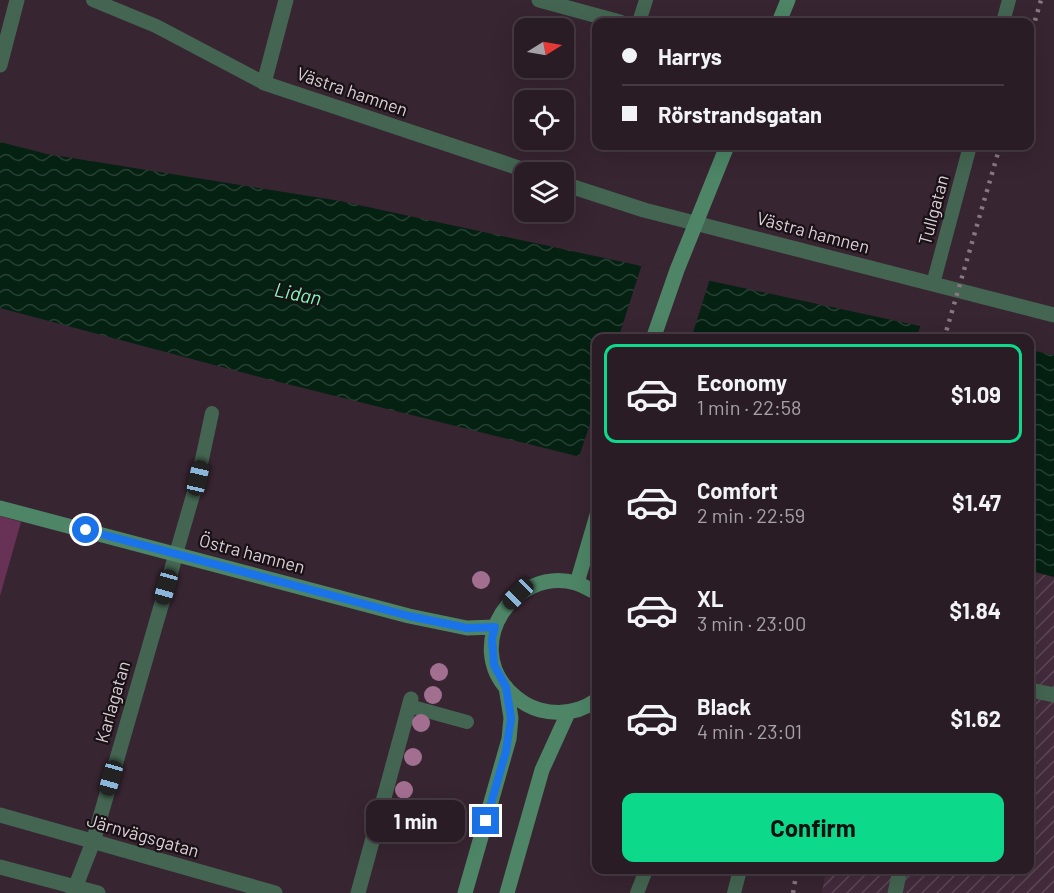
<!DOCTYPE html>
<meta charset="utf-8">
<style>
body{margin:0;font-family:Barlow,sans-serif;background:#31252d;color:#f1f3f6;height:100vh;display:flex;flex-direction:column;font-size:22px;white-space:nowrap}
*{box-sizing:border-box;margin:0}
p{font-size:20px;color:#a5a1a7}
.icon{flex:none;width:33px;height:33px;fill:none;stroke:currentColor;stroke-width:2;stroke-linecap:round;stroke-linejoin:round}
.map{position:relative;flex:1;overflow:hidden}
.drawer{position:absolute;left:592px;top:334px;width:442px;height:540px;display:flex;flex-direction:column;background:#291c25;border-radius:12px;box-shadow:0 6px 24px #0002,0 0 0 2px #453a42}
.drawer>*{flex:none}
.banner{position:absolute;left:592px;top:18px;width:442px;height:132px;border-radius:12px;box-shadow:0 6px 24px #0002,0 0 0 2px #453a42;display:grid;align-content:center;height:132px;padding:0 30px;background:#291c25}
.needle{width:39px;rotate:79deg}
.tools{position:absolute;left:514px;top:18px;display:grid;gap:12px}
.tools a{display:grid;place-items:center;width:60px;height:60px;border-radius:12px;background:#291c25;box-shadow:0 6px 24px #0002,0 0 0 2px #453a42;font-size:30px}
.end{position:absolute;width:27px;height:27px;margin:-14px;border:8px solid #1a73e8;background:#fff;box-shadow:0 0 0 3px #fff}
.from{border-radius:50%}
.bubble{position:absolute;height:42px;border-radius:12px;background:#291c25;box-shadow:0 6px 24px #0002,0 0 0 2px #453a42;font-size:20px;font-weight:700;line-height:42px;text-align:center}
.car{position:absolute;width:18px;height:36px;margin:-18px -9px;border-radius:8px;box-shadow:0 0 4px 2px #0007;background:linear-gradient(#222 24%,#8ab4d8 0 40%,#222 0 76%,#8ab4d8 0 86%,#222 0)}
.banner b{display:flex;align-items:center;gap:21px;height:57px;font-size:22px}
.banner b+b{border-top:2px solid #453a42}
.banner i{width:15px;height:15px;background:#f1f3f6}
ul{padding:10px 0 0;list-style:none}
li{display:flex;align-items:center;gap:18px;height:99px;margin:0 12px 9px;padding:0 18px;border:3px solid transparent;border-radius:12px}
li div{flex:1}
li b{display:block;font-size:22px}
li em{font-style:normal;font-weight:700}
li.on{border-color:#0cd98a}
li>.icon{width:54px;height:54px;stroke-width:1.5}
.cta{display:flex;gap:12px;margin-top:auto;padding:12px 30px}
.cta a{flex:1;height:69px;border-radius:12px;background:#0cd98a;color:#111;font-size:24px;font-weight:700;line-height:69px;text-align:center}
.map>svg:first-child{display:block}
</style>
<div class="map">
<svg width="1054" height="893" viewBox="0 0 1054 893">
<defs>
<pattern id="industrial-furrows" width="10" height="10" patternUnits="userSpaceOnUse" patternTransform="scale(1.5)"><rect width="10" height="10" fill="#432b3b"/><path d="M-1 1l2-2M0 10L10 0M9 11l2-2" fill="none" stroke="#5e4957"/></pattern>
<pattern id="water-waves" width="16" height="10" patternUnits="userSpaceOnUse" patternTransform="scale(1.5)"><rect width="16" height="10" fill="#042112"/><path d="M0 5q4-4 8 0t8 0" fill="none" stroke="#284034"/></pattern>
</defs>
<rect width="100%" height="100%" fill="#372531"/>
<path fill="url(#industrial-furrows)" d="M1031,571L1054,577V893H822L826,870H1030Z"/>
<path fill="#683257" d="M0,516L21,522L0,596Z"/>
<path fill="url(#water-waves)" d="M0,142L47,154L340,201L980,339H597V461L267,379L0,308Z
M1030,350L1054,355V577L1031,571Z"/>
<path fill="#372531" d="M642,264L710,279L691,339H618Z
M921,323L966,333L965,339H917Z
M597,402V461L579,457Z"/>
<g fill="none" stroke-linecap="round" stroke-linejoin="round">
<path stroke="#436551" stroke-width="14" d="M93,0L156,26L264,83
M639,22L646,0
M1003,22L1009,0
M933,284L970,146
M176,554L198,478L212,413
M409,706L467,722
M637,893L646,870
M734,893L740,870"/>
<path stroke="#436551" stroke-width="15" d="M286,0L264,83L531,172
M539,0L620,22
M0,65L17,0
M564,184L644,210L1054,315
M1030,690L1054,695
M0,815L275,893
M0,867L98,893
M73,893L93,842L176,554
M358,893L411,699
M895,893L900,870"/>
<path stroke="#4d8566" stroke-width="15" d="M779,22L788,0
M653,339L677,270L727,146
M0,508L409,616L467,628L495,627
M577,583L597,515
M597,593C590,590 583,585 576,583C514,566 463,644 509,691C518,700 528,707 540,710C560,715 580,712 597,700
M465,893L509,739L511,718L506,687
M507,893L542,770L568,713"/>
<path stroke="#867780" stroke-width="4.5" stroke-dasharray="3 6" stroke-linecap="butt" d="M1030,38L1041,0
M944,339L1000,146
M793,893L797,870"/>
</g>
<g fill="#a36f91">
<circle cx="481" cy="580" r="9"/>
<circle cx="439" cy="672" r="9"/>
<circle cx="433" cy="695" r="9"/>
<circle cx="421" cy="723" r="9"/>
<circle cx="413" cy="757" r="9"/>
<circle cx="404" cy="790" r="9"/>
</g>
<g fill="none" stroke-linecap="round" stroke-linejoin="round">
<path stroke="#1a73e8" stroke-width="8" d="M86,530L409,616L467,628L495,627L492,639L494,665L506,687L511,718L506,751L486,821"/>
</g>
<g text-anchor="middle" stroke-width="4.5" stroke-linejoin="round" paint-order="stroke">
<g font-size="18" fill="#dbcfd6" stroke="#191116">
<text transform="translate(352 92) rotate(19)" y="6">Västra hamnen</text>
<text transform="translate(934 210) rotate(-75)" y="6">Tullgatan</text>
<text transform="translate(813 233) rotate(15)" y="6">Västra hamnen</text>
<text transform="translate(252 554) rotate(15)" y="6">Östra hamnen</text>
<text transform="translate(113 702) rotate(-74)" y="6">Karlagatan</text>
<text transform="translate(143 836) rotate(16)" y="6">Järnvägsgatan</text>
</g>
<g font-size="20" font-style="italic" fill="#7ef9b7" stroke="#191116">
<text transform="translate(298 294) rotate(12)" y="7">Lidan</text>
</g>
</g>
</svg>
<div class="tools">
<a><svg class="needle" viewBox="-14 -14 28 28"><path d="M0-13l5 13h-10z" fill="#e53935"/><path d="M0 13l5-13h-10z" fill="#a5a1a7"/></svg></a>
<a><svg class="icon" aria-label="locate" viewBox="0 0 24 24"><circle cx="12" cy="12" r="6"/><path d="M12 2v4M12 18v4M2 12h4M18 12h4"/></svg></a>
<a><svg class="icon" aria-label="layers" viewBox="0 0 24 24"><path d="M12 4l9 5-9 5-9-5zM3 14l9 5 9-5"/></svg></a>
</div>
<i class="end from" style="left:86px;top:530px"></i>
<i class="end" style="left:486px;top:821px"></i>
<div class="bubble" style="left:366px;top:800px;width:99px">1 min</div>
<i class="car" style="left:198px;top:478px;rotate:13deg"></i>
<i class="car" style="left:166px;top:587px;rotate:196deg"></i>
<i class="car" style="left:518px;top:594px;rotate:225deg"></i>
<i class="car" style="left:111px;top:778px;rotate:196deg"></i>
<div class="banner">
<b><i class="from"></i>Harrys</b>
<b><i></i>Rörstrandsgatan</b>
</div>
<section class="drawer">
<ul>
<li class="on"><svg class="icon" aria-label="car" viewBox="0 0 24 24"><path d="M5 17H2v-5l4-1 3-4h7l3 4 3 1v5h-3M9 17h6M6 11h13"/><circle cx="7" cy="17" r="2"/><circle cx="17" cy="17" r="2"/></svg><div><b>Economy</b><p>1 min · 22:58</p></div><em>$1.09</em></li>
<li><svg class="icon" aria-label="car" viewBox="0 0 24 24"><path d="M5 17H2v-5l4-1 3-4h7l3 4 3 1v5h-3M9 17h6M6 11h13"/><circle cx="7" cy="17" r="2"/><circle cx="17" cy="17" r="2"/></svg><div><b>Comfort</b><p>2 min · 22:59</p></div><em>$1.47</em></li>
<li><svg class="icon" aria-label="car" viewBox="0 0 24 24"><path d="M5 17H2v-5l4-1 3-4h7l3 4 3 1v5h-3M9 17h6M6 11h13"/><circle cx="7" cy="17" r="2"/><circle cx="17" cy="17" r="2"/></svg><div><b>XL</b><p>3 min · 23:00</p></div><em>$1.84</em></li>
<li><svg class="icon" aria-label="car" viewBox="0 0 24 24"><path d="M5 17H2v-5l4-1 3-4h7l3 4 3 1v5h-3M9 17h6M6 11h13"/><circle cx="7" cy="17" r="2"/><circle cx="17" cy="17" r="2"/></svg><div><b>Black</b><p>4 min · 23:01</p></div><em>$1.62</em></li>
</ul>
<div class="cta"><a>Confirm</a></div>
</section>
</div>
